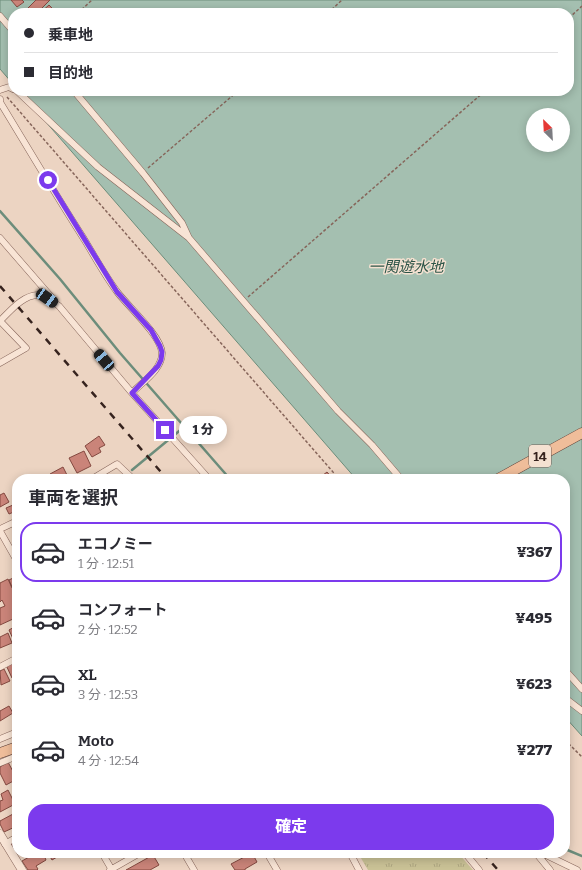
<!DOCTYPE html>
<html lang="ja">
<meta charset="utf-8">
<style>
body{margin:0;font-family:Bitter,"Noto Sans JP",serif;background:#f2f2f3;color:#2b2b33;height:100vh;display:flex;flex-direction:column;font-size:15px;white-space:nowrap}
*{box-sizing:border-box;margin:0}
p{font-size:13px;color:#7c7c81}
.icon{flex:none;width:22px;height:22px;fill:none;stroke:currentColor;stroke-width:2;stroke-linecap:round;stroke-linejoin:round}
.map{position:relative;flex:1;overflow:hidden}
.drawer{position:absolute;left:12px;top:474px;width:558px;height:384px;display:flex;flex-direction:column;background:#fff;border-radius:16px;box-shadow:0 2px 10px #0003}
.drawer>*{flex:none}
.top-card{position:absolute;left:8px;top:8px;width:566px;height:88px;border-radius:16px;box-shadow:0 2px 10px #0003;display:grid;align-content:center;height:88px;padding:0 16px;background:#fff}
.needle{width:26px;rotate:336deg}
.tools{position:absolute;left:526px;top:108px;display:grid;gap:8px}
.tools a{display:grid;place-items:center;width:44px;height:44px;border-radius:50%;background:#fff;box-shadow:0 2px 10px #0003;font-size:20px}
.end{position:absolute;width:18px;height:18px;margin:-9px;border:5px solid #7c3aed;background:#fff;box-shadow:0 0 0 2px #fff}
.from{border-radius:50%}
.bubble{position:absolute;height:28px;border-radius:14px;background:#fff;box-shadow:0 2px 10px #0003;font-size:13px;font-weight:800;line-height:28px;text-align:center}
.car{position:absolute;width:12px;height:24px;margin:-12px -6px;border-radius:5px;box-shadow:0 0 3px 1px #0007;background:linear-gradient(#222 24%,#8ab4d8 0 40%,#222 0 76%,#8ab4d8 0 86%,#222 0)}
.top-card b{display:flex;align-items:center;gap:14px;height:38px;font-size:15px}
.top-card b+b{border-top:1px solid #e1e1e2}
.top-card i{width:10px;height:10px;background:#2b2b33}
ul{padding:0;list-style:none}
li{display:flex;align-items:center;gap:12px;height:60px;margin:0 8px 6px;padding:0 8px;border:2px solid transparent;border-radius:16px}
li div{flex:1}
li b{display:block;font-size:15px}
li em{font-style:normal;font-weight:800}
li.selected{border-color:#7c3aed}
li>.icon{width:36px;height:36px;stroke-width:1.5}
h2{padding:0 16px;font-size:18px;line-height:48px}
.button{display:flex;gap:8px;margin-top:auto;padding:8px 16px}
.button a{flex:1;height:46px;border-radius:16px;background:#7c3aed;color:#fff;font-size:16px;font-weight:800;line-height:46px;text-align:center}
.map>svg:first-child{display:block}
</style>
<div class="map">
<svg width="582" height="870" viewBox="0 0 582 870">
<defs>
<pattern id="park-tufts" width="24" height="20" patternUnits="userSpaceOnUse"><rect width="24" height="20" fill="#cac296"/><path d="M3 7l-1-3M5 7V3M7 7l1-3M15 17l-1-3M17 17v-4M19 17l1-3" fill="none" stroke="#aea681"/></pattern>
</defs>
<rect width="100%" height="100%" fill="#ecd4c2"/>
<path fill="url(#park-tufts)" d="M358,853H458L473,870H368Z"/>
<path fill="#a4bfb0" stroke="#6c8d7b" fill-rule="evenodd" d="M0,0H582V736L565,717V479H356L19,91H569V13H13V84L0,69ZM533,115H563V145H533Z"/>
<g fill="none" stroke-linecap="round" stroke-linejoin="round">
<path stroke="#6c8d7b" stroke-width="2.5" d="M0,211L60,279L120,353L230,479
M132,470L184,427
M565,849L582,856"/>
</g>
<path fill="#ca8479" stroke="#844940" d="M11,0H22L24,2L17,7Z
M36,0H50L37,13H23Z
M49,5L55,11L53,13H40Z
M99,436L105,445L99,448L101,452L92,457L85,446Z
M84,451L91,466L77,473L69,458Z
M63,467L68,477L63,479H52L50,474Z
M327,472L333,479H318Z
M4,493L9,502L0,507V495Z
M13,505L16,511L9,514L6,508Z
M17,576V585L12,587L9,580Z
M8,579L12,588L17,586V627L13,619L0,625V608L5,606L2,600L0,602V583Z
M16,626L17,640L14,641L9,630Z
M8,633L12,643L0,648V637Z
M17,661V676L12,678L6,665Z
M4,669L10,681L1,685L0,671Z
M9,706L13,713L0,721V711Z
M8,762L17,779L6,785L0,773V767Z
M8,790L15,804L0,812V801L3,800L1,794Z
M13,814L17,822V826L4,832L0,824V821Z
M17,840V853L11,844Z
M36,853H43L46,860L36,866L38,869L37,870H28L22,861Z
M48,853H61L62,854L52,860Z
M252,853L257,862L245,869V870H235L231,864Z
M153,855L159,865L150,870H126Z"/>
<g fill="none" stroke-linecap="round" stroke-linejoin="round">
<defs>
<path id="minor" d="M0,16L13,31
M0,90L9,87L13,89
M17,91L98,167L189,238L338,411L372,445L401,479
M74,91L143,173L182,223L188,236
M0,99V102C28,148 55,194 84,239C95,257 105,276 118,293C129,307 161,336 162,353C162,370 142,382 132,393L59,306C53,302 46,295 39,295C24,294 10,311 0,321
M0,238L53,299
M0,321L26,348L0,363
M132,393L209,479
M92,479L117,464L133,479
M0,529L17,521
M0,531L17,561
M0,667L17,658
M565,670L582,689
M565,698L582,711
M0,739L17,732
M0,763L17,756
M5,844L17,837
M102,853L112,870
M184,853L194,870
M267,853L277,870
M350,853L359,870
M465,853L479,870
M536,853L550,870
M542,853L577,870
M110,870L140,853"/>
<path id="tertiary" d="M0,834L22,870"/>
<path id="primary" d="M498,479L582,433
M0,753L17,747"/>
</defs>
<use href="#minor" stroke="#86655a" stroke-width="7"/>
<use href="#tertiary" stroke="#86655a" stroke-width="9"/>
<use href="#primary" stroke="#53352e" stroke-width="11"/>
<path stroke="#86655a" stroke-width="1.5" stroke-dasharray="3 2" stroke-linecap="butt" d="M78,13L92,0
M328,13L342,0
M569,18L582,6
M7,97L339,479
M148,168L238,91
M248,297L485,91
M565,740L582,757"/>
<use href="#minor" stroke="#f8e4d5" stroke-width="6"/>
<use href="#tertiary" stroke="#f8e4d5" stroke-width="8"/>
<use href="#primary" stroke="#efbd9a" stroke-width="10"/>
<path stroke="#36231e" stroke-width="2.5" stroke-dasharray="7 7" stroke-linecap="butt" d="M0,286L167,479
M483,853L498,870"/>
</g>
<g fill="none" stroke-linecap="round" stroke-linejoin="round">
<path stroke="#7c3aed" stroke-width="5" d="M48,180L117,292L151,330L160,346L162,352L161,360L158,366L132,393L165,430"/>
</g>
<g text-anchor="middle" stroke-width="3" stroke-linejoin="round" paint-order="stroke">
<rect fill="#f4e1d1" stroke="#6f5c54" stroke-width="1" x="529" y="445" width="22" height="22" rx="3"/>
<g font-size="13" font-weight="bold" fill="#36231e">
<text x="540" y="461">14</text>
</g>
<g font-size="15" font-style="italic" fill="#2d5548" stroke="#f4e1d1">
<text x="406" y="272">一関遊水地</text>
</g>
</g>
</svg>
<div class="tools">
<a><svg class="needle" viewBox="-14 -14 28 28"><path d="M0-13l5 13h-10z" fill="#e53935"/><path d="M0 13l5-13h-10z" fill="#7c7c81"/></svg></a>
</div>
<i class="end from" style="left:48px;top:180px"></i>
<i class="end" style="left:165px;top:430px"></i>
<div class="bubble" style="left:179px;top:416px;width:48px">1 分</div>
<i class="car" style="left:47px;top:298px;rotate:125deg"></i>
<i class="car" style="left:104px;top:360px;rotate:320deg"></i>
<div class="top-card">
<b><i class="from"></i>乗車地</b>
<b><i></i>目的地</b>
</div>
<section class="drawer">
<h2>車両を選択</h2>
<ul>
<li class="selected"><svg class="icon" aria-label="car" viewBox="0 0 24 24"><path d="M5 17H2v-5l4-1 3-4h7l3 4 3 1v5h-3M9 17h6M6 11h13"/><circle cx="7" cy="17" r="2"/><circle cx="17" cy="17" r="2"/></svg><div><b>エコノミー</b><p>1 分 · 12:51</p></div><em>¥367</em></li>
<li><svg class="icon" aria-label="car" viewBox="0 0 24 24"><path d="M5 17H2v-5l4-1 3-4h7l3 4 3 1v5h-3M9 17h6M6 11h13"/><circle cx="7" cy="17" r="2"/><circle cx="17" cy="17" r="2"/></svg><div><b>コンフォート</b><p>2 分 · 12:52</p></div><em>¥495</em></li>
<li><svg class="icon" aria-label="car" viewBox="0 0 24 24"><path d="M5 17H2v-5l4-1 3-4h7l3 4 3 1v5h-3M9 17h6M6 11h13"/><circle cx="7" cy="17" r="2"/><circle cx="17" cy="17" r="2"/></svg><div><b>XL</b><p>3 分 · 12:53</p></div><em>¥623</em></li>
<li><svg class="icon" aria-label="car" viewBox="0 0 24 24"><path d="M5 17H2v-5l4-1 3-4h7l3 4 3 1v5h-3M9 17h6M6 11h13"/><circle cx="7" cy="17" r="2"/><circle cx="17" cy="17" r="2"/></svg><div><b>Moto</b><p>4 分 · 12:54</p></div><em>¥277</em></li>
</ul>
<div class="button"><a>確定</a></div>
</section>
</div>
